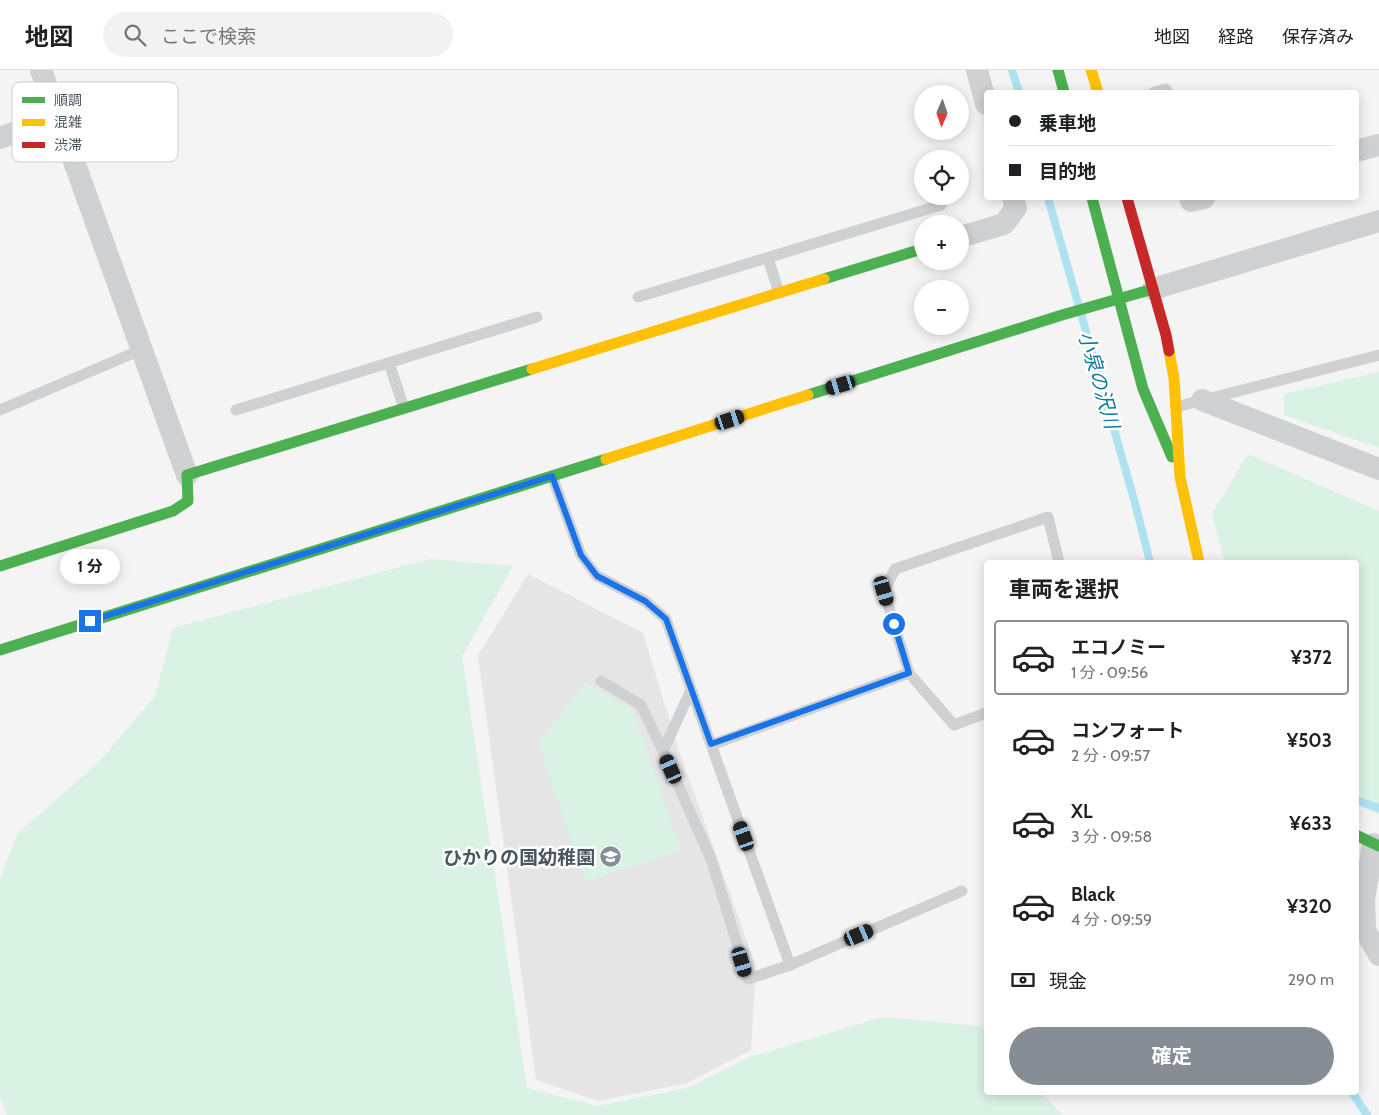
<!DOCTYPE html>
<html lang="ja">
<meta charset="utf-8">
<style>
body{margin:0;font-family:Cabin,"Noto Sans JP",sans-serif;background:#f2f2f2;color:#202124;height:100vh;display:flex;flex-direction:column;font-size:19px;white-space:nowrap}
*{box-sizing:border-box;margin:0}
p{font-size:16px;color:#757577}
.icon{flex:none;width:28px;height:28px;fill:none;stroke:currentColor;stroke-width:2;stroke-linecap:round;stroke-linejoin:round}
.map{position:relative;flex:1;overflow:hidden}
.drawer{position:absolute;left:984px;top:490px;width:375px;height:535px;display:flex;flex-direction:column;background:#fff;border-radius:5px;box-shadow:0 2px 12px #0003}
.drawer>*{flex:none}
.top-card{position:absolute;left:984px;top:20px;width:375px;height:110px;border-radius:5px;box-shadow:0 2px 12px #0003;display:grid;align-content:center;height:110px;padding:0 25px;background:#fff}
.needle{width:32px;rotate:182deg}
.tools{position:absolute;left:914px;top:15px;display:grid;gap:10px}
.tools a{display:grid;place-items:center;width:55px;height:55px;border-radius:50%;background:#fff;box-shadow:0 2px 12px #0003;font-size:25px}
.end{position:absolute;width:22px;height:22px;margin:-11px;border:6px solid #1a73e8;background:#fff;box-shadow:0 0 0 2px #fff}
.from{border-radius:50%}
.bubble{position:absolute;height:35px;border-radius:18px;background:#fff;box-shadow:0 2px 12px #0003;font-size:16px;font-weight:700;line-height:35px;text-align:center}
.car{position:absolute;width:15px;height:30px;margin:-15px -8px;border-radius:6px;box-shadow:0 0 4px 1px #0007;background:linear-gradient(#222 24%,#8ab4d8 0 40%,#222 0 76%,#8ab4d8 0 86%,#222 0)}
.top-card b{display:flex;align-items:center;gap:18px;height:48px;font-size:19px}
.top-card b+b{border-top:1px solid #e0e0e0}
.top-card i{width:12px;height:12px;background:#202124}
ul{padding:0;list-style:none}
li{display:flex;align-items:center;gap:15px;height:75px;margin:0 10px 8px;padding:0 15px;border:2px solid transparent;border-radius:5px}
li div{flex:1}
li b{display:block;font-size:19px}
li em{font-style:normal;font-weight:700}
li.selected{border-color:#868d94}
li>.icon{width:45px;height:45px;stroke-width:1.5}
h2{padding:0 25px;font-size:22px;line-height:60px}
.pay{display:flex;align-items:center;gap:12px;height:55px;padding:0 25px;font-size:19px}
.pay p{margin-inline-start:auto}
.primary-button{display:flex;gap:10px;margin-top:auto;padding:10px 25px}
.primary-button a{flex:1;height:58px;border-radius:30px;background:#868d94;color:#fff;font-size:20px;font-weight:700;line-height:58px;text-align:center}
header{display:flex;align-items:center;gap:30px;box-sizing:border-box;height:70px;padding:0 25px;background:#fff;border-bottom:1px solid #e0e0e0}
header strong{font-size:24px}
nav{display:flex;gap:28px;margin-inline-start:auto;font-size:18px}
.search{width:350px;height:45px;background:#f2f2f2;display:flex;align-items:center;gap:12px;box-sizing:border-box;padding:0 18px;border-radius:28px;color:#757577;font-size:19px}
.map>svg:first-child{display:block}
</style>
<header>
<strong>地図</strong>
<div class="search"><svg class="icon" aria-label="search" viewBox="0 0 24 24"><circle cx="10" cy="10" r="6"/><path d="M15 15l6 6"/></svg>ここで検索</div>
<nav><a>地図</a><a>経路</a><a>保存済み</a></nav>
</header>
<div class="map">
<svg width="1379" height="1045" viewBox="0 0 1379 1045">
<rect width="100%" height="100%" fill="#f4f4f4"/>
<path fill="#e6e5e6" d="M528,504L643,563L678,678L756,896L751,980L687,1013L598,1031L536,1010L478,586Z"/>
<path fill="#d9f2e3" d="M1379,302V378L1284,345V324Z
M1248,384L1379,441V744L1368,740L1356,732V492H1225L1212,444Z
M430,489L513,496L462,586L527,1018L597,1036L687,1018L747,988L882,947L980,956L986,962V1022L1041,1023L1062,1045H7L0,1027V810L17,764L99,692L155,626L173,558Z
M585,613L633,640L681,781L585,812L538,672Z"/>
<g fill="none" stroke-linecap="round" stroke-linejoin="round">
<path stroke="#aee2f0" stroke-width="8" d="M1012,0L1019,22
M1048,128L1135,433L1150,492
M1356,730L1379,738
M1352,1022L1367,1045"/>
<path stroke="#ced0d2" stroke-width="11" d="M1154,22L1166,19L1167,22
M768,188L779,223
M638,227L941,135
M389,293L404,338
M1176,337L1379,285
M0,340L143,279
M236,340L537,247
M552,406L581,485L597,506L645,531L666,549L790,895L962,821
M601,611L641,635L663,681
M691,620L663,681L711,789L748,909L790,895
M986,643L954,655L909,603L884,521L895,499L1048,447L1059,492
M711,675L909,603"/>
<path stroke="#ced0d2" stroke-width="22" d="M41,0L187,405
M977,0L986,34
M0,68L58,46
M1356,81L1379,75
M1191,131L1204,128
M960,167L1004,154L1016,138L1013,128
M1153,219L1379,151
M1202,330L1379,399
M1373,774L1364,830L1365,860L1379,885"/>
<path stroke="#4caf50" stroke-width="11" d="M1058,0L1064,22
M1092,128L1143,319L1172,387
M824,209L922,179
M808,325L1062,245L1153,219
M0,496L173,441L188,431L187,405L532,299
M0,580L606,389
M1356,765L1379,776"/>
<path stroke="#ffc107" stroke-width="11" d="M1091,0L1098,22
M1169,281L1174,308L1180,407L1199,492
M532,299L824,209
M606,389L808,325"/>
<path stroke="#c62828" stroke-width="11" d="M1127,128L1166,265L1169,281"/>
</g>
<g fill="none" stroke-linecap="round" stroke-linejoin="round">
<path stroke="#1a73e8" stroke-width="6" d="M90,551L552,406L581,485L597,506L645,531L666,549L711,674L909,603L894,554"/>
</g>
<defs>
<symbol id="school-disc" viewBox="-11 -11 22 22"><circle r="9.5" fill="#868d94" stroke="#fff"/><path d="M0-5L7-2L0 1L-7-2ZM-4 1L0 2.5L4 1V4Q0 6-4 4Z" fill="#fff"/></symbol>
</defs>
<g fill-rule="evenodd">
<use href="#school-disc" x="598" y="774" width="25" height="25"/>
</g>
<g text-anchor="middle" stroke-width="5" stroke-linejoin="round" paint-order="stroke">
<g font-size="19" font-weight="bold" fill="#4a5661" stroke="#fff" text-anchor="end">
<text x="595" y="794">ひかりの国幼稚園</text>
</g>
<g font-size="20" font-style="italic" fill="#0c7c9b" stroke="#fff">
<text transform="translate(1099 310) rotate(74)" y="7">小泉の沢川</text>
</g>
</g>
<rect x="12" y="12" width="166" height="80" rx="8" fill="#fff" stroke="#c9ccd0" stroke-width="1"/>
<rect x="22" y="27" width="23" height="6" fill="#4caf50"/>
<rect x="22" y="49" width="23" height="7" fill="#ffc107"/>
<rect x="22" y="72" width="23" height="6" fill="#c62828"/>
<g font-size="14" fill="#4a5661">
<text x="54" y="35">順調</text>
<text x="54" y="57">混雑</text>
<text x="54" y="80">渋滞</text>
</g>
</svg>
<div class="tools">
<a><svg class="needle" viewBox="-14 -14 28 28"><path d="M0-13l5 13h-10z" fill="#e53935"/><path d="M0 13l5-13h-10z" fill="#757577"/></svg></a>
<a><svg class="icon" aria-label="locate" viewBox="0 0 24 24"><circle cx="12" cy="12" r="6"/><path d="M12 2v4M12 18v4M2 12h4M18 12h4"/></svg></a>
<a>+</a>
<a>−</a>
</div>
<i class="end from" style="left:894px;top:554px"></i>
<i class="end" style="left:90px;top:551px"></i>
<div class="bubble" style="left:60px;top:479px;width:60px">1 分</div>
<i class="car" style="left:841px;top:315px;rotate:253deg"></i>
<i class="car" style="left:730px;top:350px;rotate:72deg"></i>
<i class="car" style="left:884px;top:521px;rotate:163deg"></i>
<i class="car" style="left:671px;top:699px;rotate:336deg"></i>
<i class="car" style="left:744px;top:766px;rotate:340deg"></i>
<i class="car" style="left:859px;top:865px;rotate:67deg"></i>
<i class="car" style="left:742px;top:892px;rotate:163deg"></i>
<div class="top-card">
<b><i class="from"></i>乗車地</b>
<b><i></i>目的地</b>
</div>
<section class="drawer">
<h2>車両を選択</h2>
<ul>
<li class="selected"><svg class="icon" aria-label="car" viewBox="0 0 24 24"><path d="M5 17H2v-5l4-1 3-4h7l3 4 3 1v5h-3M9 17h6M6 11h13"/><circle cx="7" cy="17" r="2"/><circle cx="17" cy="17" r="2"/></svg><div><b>エコノミー</b><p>1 分 · 09:56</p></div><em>¥372</em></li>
<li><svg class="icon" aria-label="car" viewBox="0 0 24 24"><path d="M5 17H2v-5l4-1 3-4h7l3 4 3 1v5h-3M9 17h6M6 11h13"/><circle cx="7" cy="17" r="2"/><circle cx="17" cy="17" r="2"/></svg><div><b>コンフォート</b><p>2 分 · 09:57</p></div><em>¥503</em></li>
<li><svg class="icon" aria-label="car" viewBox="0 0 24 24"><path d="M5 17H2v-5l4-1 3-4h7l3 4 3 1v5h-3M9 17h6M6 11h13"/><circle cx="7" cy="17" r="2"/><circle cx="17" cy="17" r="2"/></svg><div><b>XL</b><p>3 分 · 09:58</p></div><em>¥633</em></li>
<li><svg class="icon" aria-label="car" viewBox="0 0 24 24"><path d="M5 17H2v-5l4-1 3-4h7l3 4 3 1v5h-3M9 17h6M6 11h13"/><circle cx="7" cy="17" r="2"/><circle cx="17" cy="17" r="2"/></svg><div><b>Black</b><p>4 分 · 09:59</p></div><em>¥320</em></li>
</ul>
<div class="pay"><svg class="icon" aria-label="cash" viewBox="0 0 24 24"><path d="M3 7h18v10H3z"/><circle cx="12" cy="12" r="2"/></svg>現金<p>290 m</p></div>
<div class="primary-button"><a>確定</a></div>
</section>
</div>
